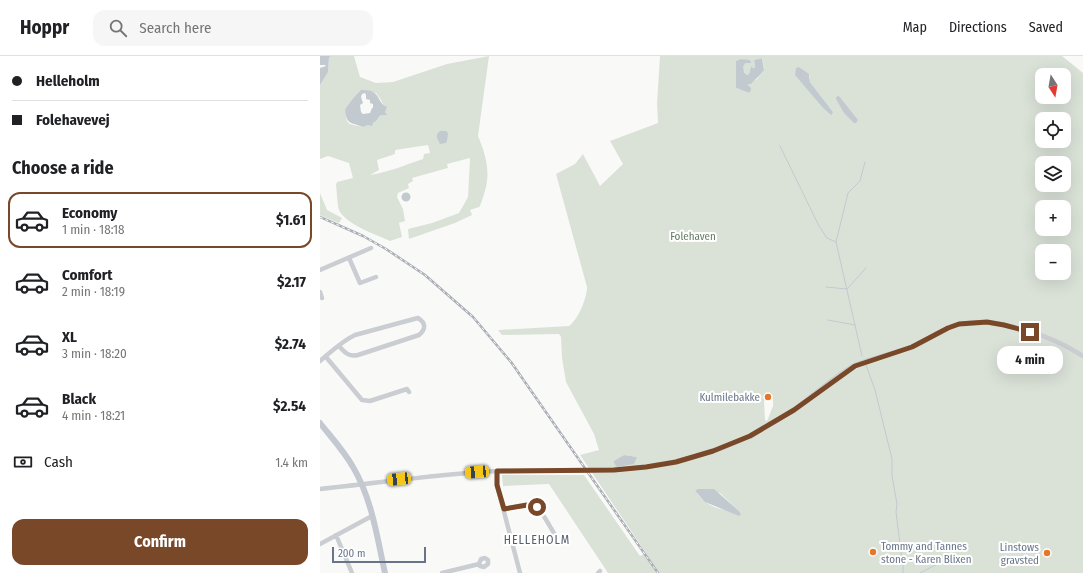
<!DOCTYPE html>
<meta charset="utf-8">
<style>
body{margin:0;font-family:"Fira Sans Condensed",sans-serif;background:#f6f6f6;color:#202124;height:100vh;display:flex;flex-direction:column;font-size:15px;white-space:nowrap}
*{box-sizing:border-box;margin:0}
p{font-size:13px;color:#757577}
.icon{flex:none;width:22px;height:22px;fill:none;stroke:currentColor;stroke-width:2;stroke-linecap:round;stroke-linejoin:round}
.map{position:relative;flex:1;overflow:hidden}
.drawer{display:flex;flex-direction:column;background:#fff;width:320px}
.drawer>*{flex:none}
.banner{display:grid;align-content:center;height:88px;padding:0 12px;background:#fff}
.needle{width:26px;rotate:169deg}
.buttons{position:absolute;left:715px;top:12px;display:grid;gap:8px}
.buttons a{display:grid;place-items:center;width:36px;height:36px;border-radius:8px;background:#fff;box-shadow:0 4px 16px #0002;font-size:20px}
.scale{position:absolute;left:12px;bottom:10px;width:94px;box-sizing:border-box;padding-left:4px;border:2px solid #687589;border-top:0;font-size:11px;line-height:14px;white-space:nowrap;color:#687589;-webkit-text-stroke:3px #fff;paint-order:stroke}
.end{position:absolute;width:18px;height:18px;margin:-9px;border:5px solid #794828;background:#fff;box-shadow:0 0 0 2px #fff}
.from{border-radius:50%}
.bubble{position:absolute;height:28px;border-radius:12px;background:#fff;box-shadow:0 4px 16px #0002;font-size:13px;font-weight:700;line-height:28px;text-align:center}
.car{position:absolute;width:12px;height:24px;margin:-12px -6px;border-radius:5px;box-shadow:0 0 3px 1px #0007;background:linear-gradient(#f5c518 24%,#345 0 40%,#f5c518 0 76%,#345 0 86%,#f5c518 0)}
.banner b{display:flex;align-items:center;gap:14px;height:38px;font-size:15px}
.banner b+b{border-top:1px solid #e0e0e0}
.banner i{width:10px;height:10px;background:#202124}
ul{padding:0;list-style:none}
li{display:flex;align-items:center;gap:12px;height:56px;margin:0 8px 6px;padding:0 4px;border:2px solid transparent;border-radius:12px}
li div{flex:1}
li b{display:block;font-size:15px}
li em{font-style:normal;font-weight:700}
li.selected{border-color:#794828}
li>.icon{width:36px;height:36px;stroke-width:1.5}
h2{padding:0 12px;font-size:18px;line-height:48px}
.pay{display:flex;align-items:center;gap:10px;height:44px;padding:0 12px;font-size:15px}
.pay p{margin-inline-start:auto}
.cta{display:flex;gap:8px;margin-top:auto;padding:8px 12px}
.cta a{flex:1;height:46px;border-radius:12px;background:#794828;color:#fff;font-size:16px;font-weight:700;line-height:46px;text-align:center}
header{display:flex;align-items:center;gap:24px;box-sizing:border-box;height:56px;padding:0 20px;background:#fff;border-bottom:1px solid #e0e0e0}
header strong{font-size:19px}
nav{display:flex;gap:22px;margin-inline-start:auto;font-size:14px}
.search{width:280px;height:36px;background:#f6f6f6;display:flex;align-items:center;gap:10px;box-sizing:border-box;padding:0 14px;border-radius:12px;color:#757577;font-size:15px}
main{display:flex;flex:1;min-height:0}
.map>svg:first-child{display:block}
</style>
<header>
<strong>Hoppr</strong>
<div class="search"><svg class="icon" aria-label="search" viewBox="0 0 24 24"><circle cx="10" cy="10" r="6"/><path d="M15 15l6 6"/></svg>Search here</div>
<nav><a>Map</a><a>Directions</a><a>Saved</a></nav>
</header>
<main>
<section class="drawer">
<div class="banner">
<b><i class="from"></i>Helleholm</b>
<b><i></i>Folehavevej</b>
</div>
<h2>Choose a ride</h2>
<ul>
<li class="selected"><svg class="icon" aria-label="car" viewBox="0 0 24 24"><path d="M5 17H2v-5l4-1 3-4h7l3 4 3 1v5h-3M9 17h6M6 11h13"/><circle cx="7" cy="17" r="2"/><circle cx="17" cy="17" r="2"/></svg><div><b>Economy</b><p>1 min · 18:18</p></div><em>$1.61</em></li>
<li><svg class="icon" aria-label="car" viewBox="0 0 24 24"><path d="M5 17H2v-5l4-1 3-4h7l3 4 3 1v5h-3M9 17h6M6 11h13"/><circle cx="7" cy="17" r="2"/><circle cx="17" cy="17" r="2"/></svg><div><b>Comfort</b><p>2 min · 18:19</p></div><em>$2.17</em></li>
<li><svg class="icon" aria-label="car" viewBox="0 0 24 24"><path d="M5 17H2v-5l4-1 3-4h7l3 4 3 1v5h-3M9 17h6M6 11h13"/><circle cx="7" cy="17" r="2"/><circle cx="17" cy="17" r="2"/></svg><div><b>XL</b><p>3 min · 18:20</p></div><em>$2.74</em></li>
<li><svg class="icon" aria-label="car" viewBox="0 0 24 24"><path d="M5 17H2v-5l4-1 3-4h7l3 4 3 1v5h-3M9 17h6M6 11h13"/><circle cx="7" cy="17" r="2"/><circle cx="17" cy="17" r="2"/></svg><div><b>Black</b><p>4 min · 18:21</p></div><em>$2.54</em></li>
</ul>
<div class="pay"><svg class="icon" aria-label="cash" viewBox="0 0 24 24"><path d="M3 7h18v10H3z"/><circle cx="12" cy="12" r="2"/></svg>Cash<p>1.4 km</p></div>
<div class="cta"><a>Confirm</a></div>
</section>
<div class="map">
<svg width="763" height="517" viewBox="0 0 763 517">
<rect width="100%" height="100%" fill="#f9faf8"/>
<path fill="#dae2d8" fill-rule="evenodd" d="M11,0H34L40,21L56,27L73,26L127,8L169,0L158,80C164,94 169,110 167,125C166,133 163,142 160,150L159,151L150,154L152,159L135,167L89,183L88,173L112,167L139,157L148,141L150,102L127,108L128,112L92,122L93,125L88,128L89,132L78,137L77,141L83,153L85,165L79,167L82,181L70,185C57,179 25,168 19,154C17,147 17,137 16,129L17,126L33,122L29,107L8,100L0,103V29L8,15L9,2ZM39,35L56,37C61,43 66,52 65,59H61L53,67L42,71C39,70 33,69 30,68C19,62 36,41 39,35ZM108,89L110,97L104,98L103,103C85,109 69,116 50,119L59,114L57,104L75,98V94Z
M340,0H742L763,17V517H288L229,428L183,430L182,419H264L320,500L326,497L260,399L279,394L274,378L246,326L242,302L241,281L239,278L182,279L178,274L249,270C258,264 267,242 267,231L236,118L255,108L263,98L280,130L303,108L290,85L338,67L337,47ZM442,2L443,6L444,14L437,23L426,28L431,32L429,37L416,32L421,3L426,4L423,9V14L427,19L429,18L431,10L433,13L435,12L434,4ZM479,11L490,20V26L513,56L502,51L475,18ZM722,19H744V41H722ZM722,63H744V85H722ZM722,107H744V129H722ZM722,151H744V173H722ZM722,195H744V217H722ZM448,343H453V350L447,365L445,364L444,345ZM304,399L317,401L297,410L301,401ZM375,435L400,437L418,454C399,455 387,451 375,435Z
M0,137L7,154L22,162L19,167L0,159Z"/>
<path fill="#c2cad0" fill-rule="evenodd" d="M0,0H11L9,2L8,16L0,29V12L6,10L5,9H0Z
M442,2L444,14C440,20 435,23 431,28H427L431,32V34L429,37L416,32V5L421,3L430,4L431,7H425L423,11L424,16L427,19L429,18L431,10L433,12H435L434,4Z
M479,11L489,18L490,26L513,56L512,58L511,59L502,51L475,19L476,12Z
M41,34C45,34 48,34 51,35C60,38 59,49 67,51L65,56L67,59H61L58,62L57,64L53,67L52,70L48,69L43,71C30,66 27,69 25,54C27,50 38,36 41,34ZM45,37L46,39V43L50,44V47L53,48V52H52L50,57L43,58L41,56L40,49L43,47L41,41L42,38Z
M519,40L538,64L536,67H534L524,57L516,43V41Z
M120,75H126L128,77L127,85L126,87L120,88L117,82V78Z
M81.5 141a4.5 4.5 0 1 1 9 0a4.5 4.5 0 1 1-9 0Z
M304,399L317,401L314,408L297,411L294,407V405Z
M378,433H394L418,454L421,458L419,460L385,446L375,435Z"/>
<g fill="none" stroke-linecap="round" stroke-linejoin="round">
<path stroke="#c2cad0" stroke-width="1" d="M460,90L499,170L507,182L516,186
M506,231L527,233L546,212
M508,264L535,269
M542,300L516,186L528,137L540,125L545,106
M546,309L555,334L572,403V420L577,448L576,456L582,504
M583,507V517
M600,517L629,502"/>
<path stroke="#cacdd1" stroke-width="4.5" d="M29,202L40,227L56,221
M0,214L51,192
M0,236L2,242
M6,301L42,344L50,345L87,333L89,336
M0,305C11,296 22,285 35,279L94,263L98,262C106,267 106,273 99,279L38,299C29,301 25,297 19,290
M177,415V429L200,517
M0,433C59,427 118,418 177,415C219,413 261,417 303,413C334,411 364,405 394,395C423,385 451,370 476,352C494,339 516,319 535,309C553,301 574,298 593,290C609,284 623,271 640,268C678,260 732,280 763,300
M184,453C219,445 218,450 235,479
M16,479L32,517
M0,488L52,460
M122,517L159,508L160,510L164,511L168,508V504L165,502L161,503L159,508
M278,517L280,515"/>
<path stroke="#c4c9d1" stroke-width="6" d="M0,367C11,381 24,395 33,411C52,443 57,481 65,517"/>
<defs>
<path id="rail" d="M0,161L43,180L66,193L105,219L153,261L191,306L338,517"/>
</defs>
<use href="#rail" stroke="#aaaeb5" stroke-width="2.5"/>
<use href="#rail" stroke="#fff" stroke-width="1" stroke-dasharray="3" stroke-linecap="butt"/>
</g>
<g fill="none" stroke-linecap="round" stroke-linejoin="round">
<path stroke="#794828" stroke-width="5" d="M217,451L207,449L184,453L177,429V415L294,414L326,411L356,406L393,395L430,380L474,354L535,310L592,291L628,272L639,268L667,266L684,269L710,276"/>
</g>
<g fill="#e5772c" stroke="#fff" stroke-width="1.5">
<circle cx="448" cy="341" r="4"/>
<circle cx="553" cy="496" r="4"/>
<circle cx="727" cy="497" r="4"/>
</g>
<g text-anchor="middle" stroke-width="4" stroke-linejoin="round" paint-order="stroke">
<g font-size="11" fill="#647a64" stroke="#fff">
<text x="373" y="184">Folehaven</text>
</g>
<g font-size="11" fill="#687589" stroke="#fff" text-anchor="end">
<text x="440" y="345">Kulmilebakke</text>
<text x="561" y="494" text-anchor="start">Tommy and Tannes<tspan x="561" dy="13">stone - Karen Blixen</tspan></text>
<text x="719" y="495">Linstows<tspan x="719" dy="13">gravsted</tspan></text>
</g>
<g font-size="12" letter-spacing="1" fill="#575f6e" stroke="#fff">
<text x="217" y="488">HELLEHOLM</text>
</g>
</g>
</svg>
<div class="buttons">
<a><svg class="needle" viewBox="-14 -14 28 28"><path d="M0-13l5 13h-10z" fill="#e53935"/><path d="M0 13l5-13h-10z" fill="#757577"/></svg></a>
<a><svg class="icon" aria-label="locate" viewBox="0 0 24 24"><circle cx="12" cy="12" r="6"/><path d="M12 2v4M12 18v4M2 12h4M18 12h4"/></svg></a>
<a><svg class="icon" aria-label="layers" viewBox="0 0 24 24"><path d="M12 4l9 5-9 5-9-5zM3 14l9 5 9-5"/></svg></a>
<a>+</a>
<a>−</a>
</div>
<div class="scale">200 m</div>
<i class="end from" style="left:217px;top:451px"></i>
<i class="end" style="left:710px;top:276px"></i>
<div class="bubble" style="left:677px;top:290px;width:66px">4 min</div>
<i class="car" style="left:157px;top:416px;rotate:266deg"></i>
<i class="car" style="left:79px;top:423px;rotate:264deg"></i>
</div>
</main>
